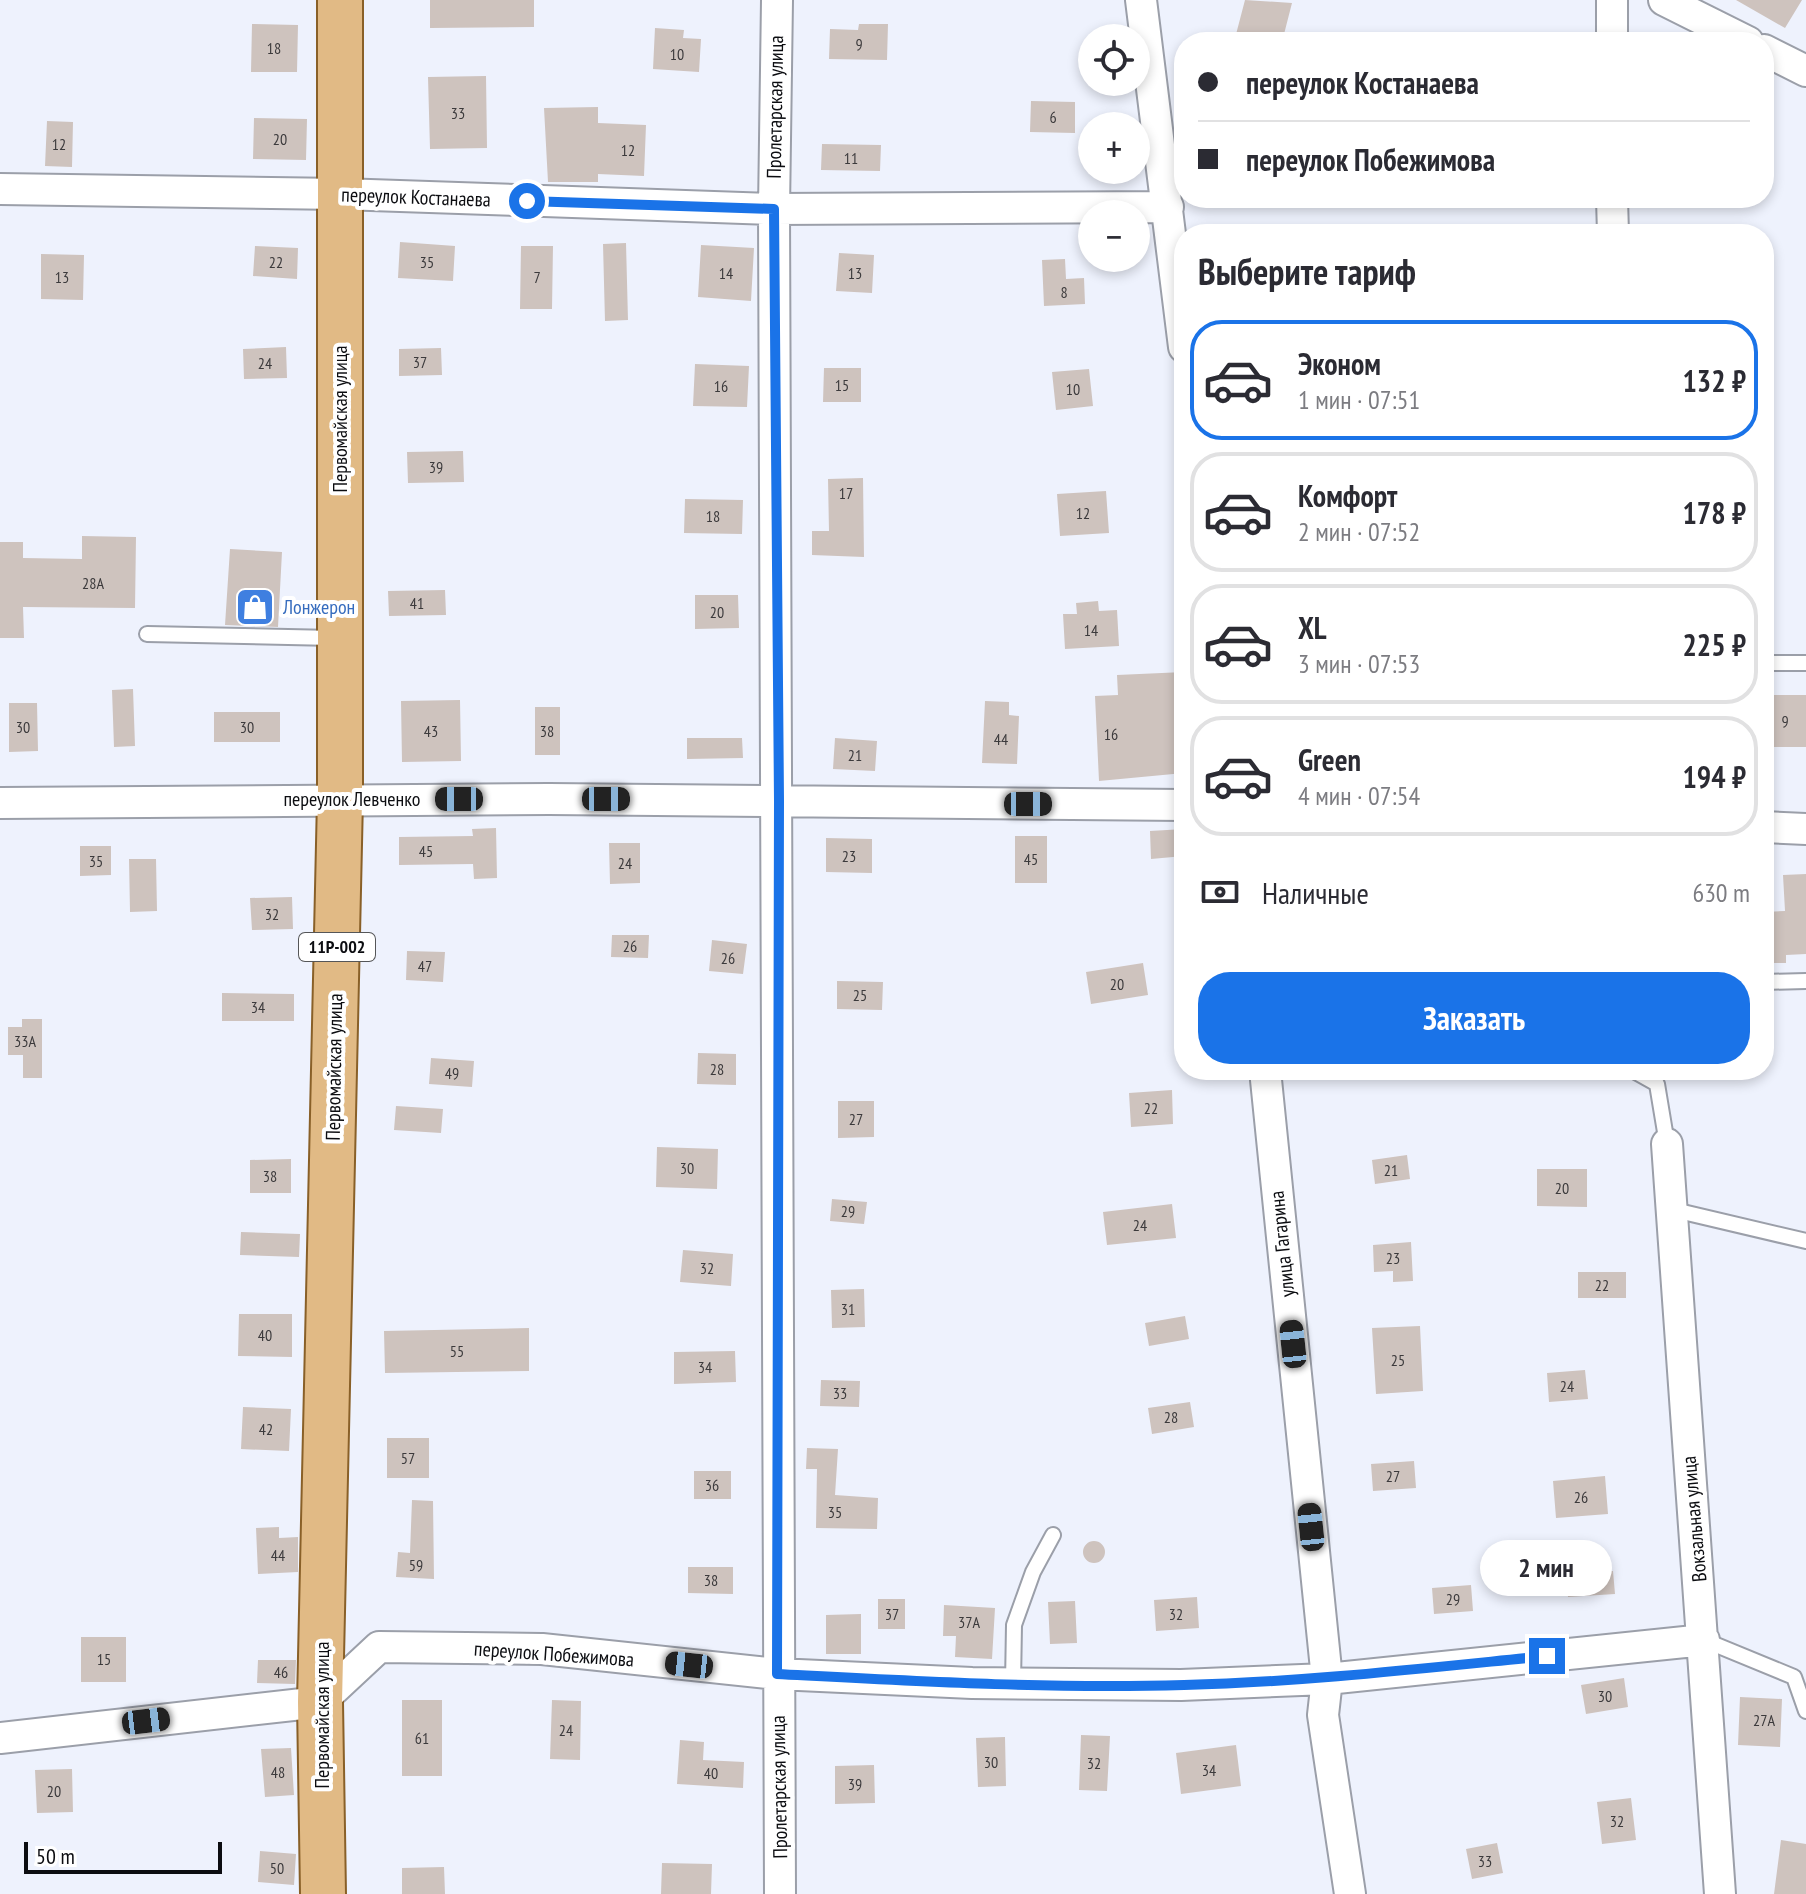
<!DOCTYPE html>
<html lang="ru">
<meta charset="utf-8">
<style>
body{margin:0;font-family:"PT Sans Narrow",sans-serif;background:#f7f7f7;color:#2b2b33;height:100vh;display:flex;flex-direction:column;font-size:30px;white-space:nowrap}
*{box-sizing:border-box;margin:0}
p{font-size:26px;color:#7c7c81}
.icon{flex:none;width:44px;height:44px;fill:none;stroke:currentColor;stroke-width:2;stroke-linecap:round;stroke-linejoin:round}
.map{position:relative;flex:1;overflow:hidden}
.sheet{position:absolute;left:1174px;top:224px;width:600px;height:856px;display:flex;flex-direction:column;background:#fff;border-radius:32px;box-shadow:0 4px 12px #0003}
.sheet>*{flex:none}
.top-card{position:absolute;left:1174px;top:32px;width:600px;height:176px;border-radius:32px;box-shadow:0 4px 12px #0003;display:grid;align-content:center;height:176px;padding:0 24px;background:#fff}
.buttons{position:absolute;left:1078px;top:24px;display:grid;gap:16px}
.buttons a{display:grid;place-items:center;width:72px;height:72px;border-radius:50%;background:#fff;box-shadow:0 4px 12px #0003;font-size:40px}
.scale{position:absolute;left:24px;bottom:20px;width:198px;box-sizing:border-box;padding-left:8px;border:4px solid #0c0d11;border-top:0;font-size:22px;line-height:28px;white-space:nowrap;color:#0c0d11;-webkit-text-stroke:6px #fff;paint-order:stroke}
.end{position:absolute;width:36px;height:36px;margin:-18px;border:10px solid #1a73e8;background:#fff;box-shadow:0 0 0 4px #fff}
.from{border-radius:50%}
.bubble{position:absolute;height:56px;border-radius:28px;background:#fff;box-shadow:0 4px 12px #0003;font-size:26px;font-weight:700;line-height:56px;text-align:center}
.car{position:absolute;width:24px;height:48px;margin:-24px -12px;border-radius:10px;box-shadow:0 0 6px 2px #0007;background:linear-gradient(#222 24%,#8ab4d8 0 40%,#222 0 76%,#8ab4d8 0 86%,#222 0)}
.top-card b{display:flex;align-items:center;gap:28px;height:76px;font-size:30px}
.top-card b+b{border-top:2px solid #e1e1e2}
.top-card i{width:20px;height:20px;background:#2b2b33}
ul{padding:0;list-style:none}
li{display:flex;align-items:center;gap:24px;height:120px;margin:0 16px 12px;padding:0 8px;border:4px solid #e1e1e2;border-radius:32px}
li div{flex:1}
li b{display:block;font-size:30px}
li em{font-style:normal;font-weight:700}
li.current{border-color:#1a73e8}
li>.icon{width:72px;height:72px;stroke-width:1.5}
h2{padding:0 24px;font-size:36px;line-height:96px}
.pay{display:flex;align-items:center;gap:20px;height:88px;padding:0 24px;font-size:30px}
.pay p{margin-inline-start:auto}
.cta{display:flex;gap:16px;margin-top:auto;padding:16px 24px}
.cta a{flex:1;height:92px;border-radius:32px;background:#1a73e8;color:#fff;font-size:32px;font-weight:700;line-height:92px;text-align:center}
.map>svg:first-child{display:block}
</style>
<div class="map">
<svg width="1806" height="1894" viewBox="0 0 1806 1894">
<rect width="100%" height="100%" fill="#eef2fd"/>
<path fill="#cec3be" d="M430,0H534V27L430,28Z
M1245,0L1292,3L1282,42H1234Z
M1736,0H1802L1785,28Z
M252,24L298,25L297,72H251Z
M859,24H888L887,60L829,59L830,29L858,30Z
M655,28L684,30L683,38L701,39L699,72L653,69Z
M486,76L487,148L430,149L428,77Z
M1031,101L1075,102V133L1030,132Z
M598,107V123L646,125L644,176L598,174V182H548L544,108Z
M254,118L307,119L306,160L253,159Z
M47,121L73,122L72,167L45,166Z
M822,144L881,145L880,171L821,170Z
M400,242L455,246L453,281L398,278Z
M626,243L628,320L605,321L603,244Z
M701,245L754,248L751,301L698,297Z
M255,246L298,248L297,279L253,276Z
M521,246H553L552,309H520Z
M839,253L874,255L872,293L836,291Z
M41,254L84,255L83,300L41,299Z
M1065,259L1066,279L1084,278L1085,304L1044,306L1042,260Z
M286,347L287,378L244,379L243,349Z
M441,348L442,375L399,376V349Z
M695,364L749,366L747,407L693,406Z
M824,368H861V402H823Z
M1089,369L1093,406L1056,410L1052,372Z
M463,451L464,482L408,483L407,452Z
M863,478L864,557L812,555V531H829L828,479Z
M1106,491L1109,533L1060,536L1057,494Z
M685,499L743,500L742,534L684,533Z
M82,536L136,537L135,608L23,607L24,638H0V542H23V558L82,559Z
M230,549L282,552L278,627L225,625Z
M445,590L446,615L389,616L388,591Z
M695,595H738L739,628L695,629Z
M1098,601L1099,611L1117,610L1119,646L1065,649L1063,614H1077L1076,603Z
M1184,672V773L1099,781L1095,696L1118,695L1117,675Z
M133,689L135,746L114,747L112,690Z
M1764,695H1806V747H1764Z
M460,700L461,761L402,762L401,701Z
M985,701L1009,702V715L1019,716L1017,764L982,763Z
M9,703H37L38,751L9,752Z
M535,707H560V755H535Z
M214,712H280V742H214Z
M687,738H742L743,758L687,759Z
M835,738L877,741L875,771L833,769Z
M496,828L497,878L474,879L473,864L399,865V837L473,836L472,829Z
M1184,829V856L1151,859L1150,831Z
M1015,836H1047V883H1015Z
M826,838L872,839V873L826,872Z
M609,843H640V883L610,884Z
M80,846H111V875L80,876Z
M129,859H156L157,911L130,912Z
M1806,874V954L1786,955V963H1764V912L1785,911L1783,875Z
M292,897L293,929L252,930L250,898Z
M612,935H649L648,958L611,957Z
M712,940L747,944L743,974L709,971Z
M407,951L445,952L443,982L406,980Z
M1143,963L1148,995L1091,1004L1086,972Z
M837,981L883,982L882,1010L837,1009Z
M222,993L294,994V1021H222Z
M22,1019H42V1078H23V1055H8V1027H22Z
M698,1053L736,1054V1085L697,1084Z
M431,1058L474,1061L472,1087L429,1084Z
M1172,1090L1173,1124L1131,1127L1129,1093Z
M838,1101H874V1137L838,1138Z
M396,1106L443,1109L441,1133L394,1130Z
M657,1147L718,1149L717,1189L656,1187Z
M1407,1155L1410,1179L1375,1184L1372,1160Z
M291,1159V1193H250V1160Z
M1537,1169H1587V1207L1537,1206Z
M832,1199L867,1202L864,1224L830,1221Z
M1172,1204L1176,1238L1107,1245L1103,1212Z
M241,1232L300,1234L299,1257L240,1255Z
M1411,1242L1413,1281L1393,1282V1271L1374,1272L1373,1245Z
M683,1250L733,1254L731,1286L680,1282Z
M1578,1272H1626V1298H1578Z
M864,1289L865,1327L832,1328L831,1290Z
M239,1314H292V1357L238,1356Z
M1185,1316L1189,1339L1149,1346L1145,1323Z
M1420,1326L1423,1391L1376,1394L1372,1328Z
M529,1328V1371L385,1373L384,1331Z
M735,1351L736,1382L674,1384V1352Z
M1585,1370L1588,1399L1549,1402L1547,1373Z
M821,1380L860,1381L859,1407L820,1406Z
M1190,1402L1194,1427L1152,1434L1148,1408Z
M243,1407L291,1409L289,1451L241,1449Z
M387,1438H429V1478H387Z
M807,1448L838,1449L835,1495L878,1498L877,1529L816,1528L817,1469H806Z
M1414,1461L1416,1488L1373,1491L1371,1464Z
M694,1471H731V1499H694Z
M1605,1476L1608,1514L1556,1518L1553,1481Z
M412,1500L433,1501L434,1579L396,1577L398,1552L410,1553Z
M279,1527V1538L298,1537V1572L258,1574L256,1528Z
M1083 1552a11 11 0 1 1 22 0a11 11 0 1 1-22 0Z
M688,1567H733V1594L688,1593Z
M1613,1571L1615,1594L1568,1597L1567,1574Z
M1471,1585L1473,1611L1434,1614L1432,1588Z
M1197,1597L1199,1628L1156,1631L1154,1600Z
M878,1599H905V1629H878Z
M1075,1601L1077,1643L1050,1644L1048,1602Z
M944,1605L995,1608L992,1659L955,1657L956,1636H943Z
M861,1614V1654H826V1615Z
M81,1637H126V1682H81Z
M258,1660H296L295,1684L257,1683Z
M1624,1678L1628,1707L1586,1714L1581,1685Z
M1740,1697L1782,1699L1780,1747L1738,1745Z
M402,1700H442V1776H402Z
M552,1700L581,1701L580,1760L550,1759Z
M1081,1735L1110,1736L1107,1791L1079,1790Z
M1005,1737L1006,1786L978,1787L976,1738Z
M680,1740L704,1742L703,1760L744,1762L743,1788L677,1784Z
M1236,1745L1241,1786L1181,1794L1176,1753Z
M291,1748L294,1795L265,1797L261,1749Z
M874,1765L875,1803L835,1804V1766Z
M72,1769L73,1812L37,1813L35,1770Z
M1631,1798L1636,1840L1602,1844L1597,1802Z
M1781,1840L1806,1844V1894H1774Z
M1497,1843L1503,1873L1472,1879L1466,1849Z
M260,1851L296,1854L294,1885L258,1882Z
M662,1863L712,1864L711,1894H661Z
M444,1867L445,1894H402V1868Z"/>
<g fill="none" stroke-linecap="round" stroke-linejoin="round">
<defs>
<path id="service" d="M147,634L334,638
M1764,663H1806
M1764,982L1806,981
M1632,1070L1657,1084L1667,1144
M1670,1209L1806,1241
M1704,1640L1794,1677L1806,1711
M1013,1683L1014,1625L1033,1572L1053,1535"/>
<path id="minor" d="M777,0L774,209L780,1894
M1141,0L1184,347
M1664,0L1748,42
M1612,42V0
M1764,50L1806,71
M0,189L341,194L774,209L1168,207
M1612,198L1613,234
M0,803L549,799L1184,805
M1764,827L1806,829
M1265,1070L1327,1679L1323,1715L1350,1894
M1667,1144L1720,1894
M0,1738L320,1702L379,1647L542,1649L777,1674L972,1683L1181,1685L1327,1679L1704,1640"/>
<path id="primary" d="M323,1894L320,1702L340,799V0"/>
</defs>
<use href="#service" stroke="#9b9fa9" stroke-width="18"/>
<use href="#minor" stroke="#9b9fa9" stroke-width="34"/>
<use href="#primary" stroke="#896028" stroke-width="48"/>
<use href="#service" stroke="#fff" stroke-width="14"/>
<use href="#minor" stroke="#fff" stroke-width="30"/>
<use href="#primary" stroke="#e1ba85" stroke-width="44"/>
</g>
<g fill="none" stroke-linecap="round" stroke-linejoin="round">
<path stroke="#1a73e8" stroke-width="10" d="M527,201L774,209L779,801L777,1674C912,1681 1048,1689 1184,1685C1305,1682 1426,1668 1547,1656"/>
</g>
<defs>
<symbol id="shop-square" viewBox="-11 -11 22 22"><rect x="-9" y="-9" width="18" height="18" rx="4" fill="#3f7fe0" stroke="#fff"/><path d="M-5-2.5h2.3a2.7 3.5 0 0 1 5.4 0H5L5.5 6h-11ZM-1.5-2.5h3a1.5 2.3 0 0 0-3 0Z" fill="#fff"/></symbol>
</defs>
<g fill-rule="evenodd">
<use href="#shop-square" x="233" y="585" width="44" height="44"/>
</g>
<g text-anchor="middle" stroke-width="8" stroke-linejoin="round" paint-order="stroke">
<g font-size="16" fill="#3c3a3c">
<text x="859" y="50">9</text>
<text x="274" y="54">18</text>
<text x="677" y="60">10</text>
<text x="458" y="119">33</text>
<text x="1053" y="123">6</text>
<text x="280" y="145">20</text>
<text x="59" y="150">12</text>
<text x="628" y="156">12</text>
<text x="851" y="164">11</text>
<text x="276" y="268">22</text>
<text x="427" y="268">35</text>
<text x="726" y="279">14</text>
<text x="855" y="279">13</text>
<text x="62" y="283">13</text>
<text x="537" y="283">7</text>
<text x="1064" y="298">8</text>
<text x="420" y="368">37</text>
<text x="265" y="369">24</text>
<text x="842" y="391">15</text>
<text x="721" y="392">16</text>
<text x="1073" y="395">10</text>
<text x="436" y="473">39</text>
<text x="846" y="499">17</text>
<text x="1083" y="519">12</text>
<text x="713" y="522">18</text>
<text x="93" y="589">28А</text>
<text x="417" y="609">41</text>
<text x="717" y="618">20</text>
<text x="1091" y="636">14</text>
<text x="1785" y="727">9</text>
<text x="23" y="733">30</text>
<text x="247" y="733">30</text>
<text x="431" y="737">43</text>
<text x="547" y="737">38</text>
<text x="1111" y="740">16</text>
<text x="1001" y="745">44</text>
<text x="855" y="761">21</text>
<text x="426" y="857">45</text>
<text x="849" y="862">23</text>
<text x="1031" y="865">45</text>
<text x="96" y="867">35</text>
<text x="625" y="869">24</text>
<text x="272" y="920">32</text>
<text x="630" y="952">26</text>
<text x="728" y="964">26</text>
<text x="425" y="972">47</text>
<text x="1117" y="990">20</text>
<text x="860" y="1001">25</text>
<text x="258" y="1013">34</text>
<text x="25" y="1047">33А</text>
<text x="717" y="1075">28</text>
<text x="452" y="1079">49</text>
<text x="1151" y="1114">22</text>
<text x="856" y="1125">27</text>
<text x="687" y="1174">30</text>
<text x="1391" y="1176">21</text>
<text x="270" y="1182">38</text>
<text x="1562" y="1194">20</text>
<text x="848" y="1217">29</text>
<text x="1140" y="1231">24</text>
<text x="1393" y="1264">23</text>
<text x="707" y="1274">32</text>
<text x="1602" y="1291">22</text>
<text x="848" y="1315">31</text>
<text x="265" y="1341">40</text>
<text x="457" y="1357">55</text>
<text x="1398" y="1366">25</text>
<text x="705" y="1373">34</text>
<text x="1567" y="1392">24</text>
<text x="840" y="1399">33</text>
<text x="1171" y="1423">28</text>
<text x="266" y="1435">42</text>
<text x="408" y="1464">57</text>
<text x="1393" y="1482">27</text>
<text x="712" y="1491">36</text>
<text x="1581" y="1503">26</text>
<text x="835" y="1518">35</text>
<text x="278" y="1561">44</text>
<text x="416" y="1571">59</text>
<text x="711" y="1586">38</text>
<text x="1453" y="1605">29</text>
<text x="892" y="1620">37</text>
<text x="1176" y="1620">32</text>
<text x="969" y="1628">37А</text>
<text x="104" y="1665">15</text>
<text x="281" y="1678">46</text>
<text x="1605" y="1702">30</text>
<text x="1764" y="1726">27А</text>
<text x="566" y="1736">24</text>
<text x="422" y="1744">61</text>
<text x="991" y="1768">30</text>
<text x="1094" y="1769">32</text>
<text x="1209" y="1776">34</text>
<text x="278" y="1778">48</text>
<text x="711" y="1779">40</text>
<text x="855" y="1790">39</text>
<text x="54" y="1797">20</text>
<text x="1617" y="1827">32</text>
<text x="1485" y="1867">33</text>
<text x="277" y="1874">50</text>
</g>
<rect fill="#fff" stroke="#555658" stroke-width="2" x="299" y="933" width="76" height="28" rx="6"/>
<g font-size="18" font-weight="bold" fill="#0c0d11">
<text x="337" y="953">11Р-002</text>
</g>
<g font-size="20" fill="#0c0d11" stroke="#fff">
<text transform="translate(775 107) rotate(-89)" y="7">Пролетарская улица</text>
<text transform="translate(416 197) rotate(2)" y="7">переулок Костанаева</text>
<text transform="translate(340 419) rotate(-90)" y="7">Первомайская улица</text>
<text x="352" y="806">переулок Левченко</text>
<text transform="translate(334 1067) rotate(-89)" y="7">Первомайская улица</text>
<text transform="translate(1282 1244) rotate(-96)" y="7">улица Гагарина</text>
<text transform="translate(1694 1519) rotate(-95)" y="7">Вокзальная улица</text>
<text transform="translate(554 1654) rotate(4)" y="7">переулок Побежимова</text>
<text transform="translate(322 1715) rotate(-90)" y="7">Первомайская улица</text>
<text transform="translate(779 1787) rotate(-91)" y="7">Пролетарская улица</text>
</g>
<g font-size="20" fill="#366cbe" stroke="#fff" text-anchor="start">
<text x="283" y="614">Лонжерон</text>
</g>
</g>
</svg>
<div class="buttons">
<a><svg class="icon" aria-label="locate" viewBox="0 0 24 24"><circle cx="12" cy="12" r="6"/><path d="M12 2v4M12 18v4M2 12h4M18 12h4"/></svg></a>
<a>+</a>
<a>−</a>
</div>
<div class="scale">50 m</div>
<i class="end from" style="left:527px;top:201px"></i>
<i class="end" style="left:1547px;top:1656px"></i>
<div class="bubble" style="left:1480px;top:1540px;width:132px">2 мин</div>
<i class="car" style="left:459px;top:799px;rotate:270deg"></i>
<i class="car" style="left:606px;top:799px;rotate:90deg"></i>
<i class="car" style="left:1028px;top:804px;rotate:90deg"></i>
<i class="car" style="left:1293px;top:1344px;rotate:354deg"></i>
<i class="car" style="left:1311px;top:1527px;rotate:354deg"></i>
<i class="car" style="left:689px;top:1665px;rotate:276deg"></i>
<i class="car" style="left:146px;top:1721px;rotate:83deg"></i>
<div class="top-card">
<b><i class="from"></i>переулок Костанаева</b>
<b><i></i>переулок Побежимова</b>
</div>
<section class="sheet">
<h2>Выберите тариф</h2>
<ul>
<li class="current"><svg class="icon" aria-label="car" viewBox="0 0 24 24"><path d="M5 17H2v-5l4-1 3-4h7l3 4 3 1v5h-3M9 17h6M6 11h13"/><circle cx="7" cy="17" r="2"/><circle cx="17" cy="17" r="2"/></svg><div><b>Эконом</b><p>1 мин · 07:51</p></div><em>132 ₽</em></li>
<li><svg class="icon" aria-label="car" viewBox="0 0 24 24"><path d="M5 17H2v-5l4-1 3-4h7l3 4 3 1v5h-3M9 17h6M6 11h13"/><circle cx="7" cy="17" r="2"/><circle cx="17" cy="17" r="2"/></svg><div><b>Комфорт</b><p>2 мин · 07:52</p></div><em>178 ₽</em></li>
<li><svg class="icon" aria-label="car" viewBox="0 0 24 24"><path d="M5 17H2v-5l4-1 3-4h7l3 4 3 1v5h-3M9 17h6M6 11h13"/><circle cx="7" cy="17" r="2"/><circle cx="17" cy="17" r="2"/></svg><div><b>XL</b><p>3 мин · 07:53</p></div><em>225 ₽</em></li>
<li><svg class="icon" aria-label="car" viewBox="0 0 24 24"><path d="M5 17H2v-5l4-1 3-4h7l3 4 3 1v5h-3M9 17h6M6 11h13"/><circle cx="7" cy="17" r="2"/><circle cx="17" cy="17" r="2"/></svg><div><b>Green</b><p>4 мин · 07:54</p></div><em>194 ₽</em></li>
</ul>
<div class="pay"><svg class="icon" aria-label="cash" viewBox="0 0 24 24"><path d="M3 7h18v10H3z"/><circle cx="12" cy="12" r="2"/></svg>Наличные<p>630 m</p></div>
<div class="cta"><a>Заказать</a></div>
</section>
</div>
